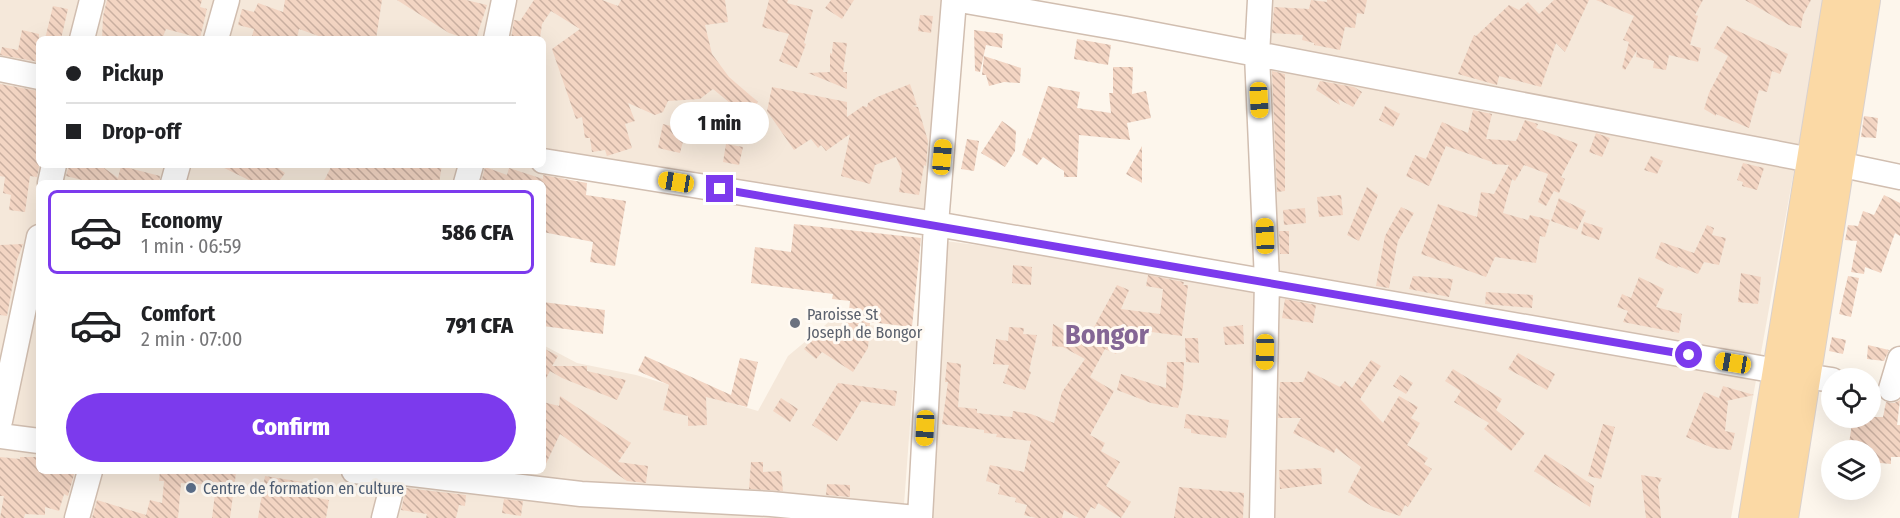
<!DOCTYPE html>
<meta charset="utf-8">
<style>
body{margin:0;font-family:"Fira Sans Condensed",sans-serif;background:#f2f2f2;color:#202124;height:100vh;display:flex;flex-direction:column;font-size:22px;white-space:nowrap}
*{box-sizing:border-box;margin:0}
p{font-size:20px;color:#757577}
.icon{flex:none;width:33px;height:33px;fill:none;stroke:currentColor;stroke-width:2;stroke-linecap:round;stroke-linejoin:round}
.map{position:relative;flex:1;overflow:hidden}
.sheet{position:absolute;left:36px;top:180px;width:510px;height:294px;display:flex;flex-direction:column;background:#fff;border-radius:9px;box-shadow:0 6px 24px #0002}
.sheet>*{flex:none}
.guide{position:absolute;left:36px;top:36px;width:510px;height:132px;border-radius:9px;box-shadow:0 6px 24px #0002;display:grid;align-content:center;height:132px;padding:0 30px;background:#fff}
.tools{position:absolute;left:1821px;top:368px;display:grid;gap:12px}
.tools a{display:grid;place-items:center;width:60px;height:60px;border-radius:50%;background:#fff;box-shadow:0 6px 24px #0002;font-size:30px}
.end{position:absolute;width:27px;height:27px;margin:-14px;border:8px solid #7c3aed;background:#fff;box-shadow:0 0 0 3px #fff}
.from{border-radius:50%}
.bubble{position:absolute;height:42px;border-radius:21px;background:#fff;box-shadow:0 6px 24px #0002;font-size:20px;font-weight:800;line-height:42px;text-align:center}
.car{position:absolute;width:18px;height:36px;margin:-18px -9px;border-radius:8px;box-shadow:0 0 4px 2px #0007;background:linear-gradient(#f5c518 24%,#345 0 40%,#f5c518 0 76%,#345 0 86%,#f5c518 0)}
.guide b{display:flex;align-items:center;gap:21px;height:57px;font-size:22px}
.guide b+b{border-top:2px solid #e0e0e0}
.guide i{width:15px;height:15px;background:#202124}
ul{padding:10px 0 0;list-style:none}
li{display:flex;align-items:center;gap:18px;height:84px;margin:0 12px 9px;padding:0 18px;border:3px solid transparent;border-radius:9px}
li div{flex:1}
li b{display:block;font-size:22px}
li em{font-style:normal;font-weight:800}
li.current{border-color:#7c3aed}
li>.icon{width:54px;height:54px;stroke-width:1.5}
.button{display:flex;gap:12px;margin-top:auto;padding:12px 30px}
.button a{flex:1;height:69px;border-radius:36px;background:#7c3aed;color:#fff;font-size:24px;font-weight:800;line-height:69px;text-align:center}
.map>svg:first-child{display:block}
</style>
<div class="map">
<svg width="1900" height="518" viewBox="0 0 1900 518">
<defs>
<pattern id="building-back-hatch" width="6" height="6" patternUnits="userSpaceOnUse" patternTransform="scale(1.5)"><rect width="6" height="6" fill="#f3d5c3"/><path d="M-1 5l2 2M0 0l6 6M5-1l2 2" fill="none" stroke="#cab0a1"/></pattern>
</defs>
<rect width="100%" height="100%" fill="#fdf6ec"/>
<path fill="#f5e8da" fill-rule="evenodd" d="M0,0H943L931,218L565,177L543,240V183H39V471H543V345L577,363L636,375L758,411L788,356L830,321L917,330L903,518H0ZM39,39H543V165H39Z
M1264,0H1825L1731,518H929L945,241L1110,262L1263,287Z"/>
<path fill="url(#building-back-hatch)" d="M107,0H202L200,7L207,9L200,38L166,29L162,39H102L103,16Z
M285,0H382L376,39H327L299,29L297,39H263L252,36L254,29L238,25L242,9L254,12L258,3L283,12Z
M397,0H466L487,5L476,39H468L449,33Z
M534,0H602L618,6L621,0H725L728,22L705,25L712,54L729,77L758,102L746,116L713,89L700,99L668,101L663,112L655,115L628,103L635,121L625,124L632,148L607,156L605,150L592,152L590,138H585L582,117L576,119L552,49L580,29L551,11L542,24L540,39H511L514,20L520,21Z
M769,0H788L787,3L813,10L804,43L806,44L797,68L779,61L789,34L762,27Z
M831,0H854L842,19L825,8Z
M1311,0L1327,2V0H1367L1364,14L1357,13L1355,28L1345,27L1340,50L1314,45V43L1302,40L1303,35L1272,33L1274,7L1309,9Z
M1554,0H1589L1565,52L1556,43L1541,87L1499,76L1497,85L1458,74L1474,35L1476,36L1509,5L1519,10L1528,2L1539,14Z
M1596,0H1703L1695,15L1698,16L1690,45L1701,48L1698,62L1669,55L1666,70L1653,68L1654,61L1636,57L1637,50L1625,70L1622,68L1629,42L1623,40L1634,16Z
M1745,0H1811L1803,15L1801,28L1789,25Z
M53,6L68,9L61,39H45Z
M920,15L933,16L931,33L918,31Z
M1727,26L1788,54L1780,74L1772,71L1767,92L1759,90L1749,128L1716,114V116L1704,109L1709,93L1728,56L1714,48Z
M22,30L39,34V62L0,55L2,47L18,50Z
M974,30L1003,34L1002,48L986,45L980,72L975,71Z
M1077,39L1111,45L1108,65L1074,59Z
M833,42L847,43L843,72H847V89L808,73L830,72V53L832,54Z
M984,56L1021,68L1020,83L1004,82L989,86L986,75H982Z
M1113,67H1133L1132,94L1146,91L1151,118L1127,123L1130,140L1079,135L1077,177H1064V171L1043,157L1037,165L1022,155L1028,138L1030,140L1048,86L1080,92L1077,108L1111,113L1109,93H1113Z
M1272,71L1285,74V191L1277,192Z
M1320,81L1354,87L1362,92L1353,107L1338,99L1340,105L1316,90Z
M0,84L39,91V167L37,177L30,176L25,212L9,210L11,195L3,193L5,177L0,176Z
M910,84L917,105L912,106L918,107L928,141L926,166L924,165L919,195L899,192L902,171L896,157L875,165L870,184L841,176L850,134L826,151L821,145L818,148L811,139L794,150L767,111L772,87L847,102V117L863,106L867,107L868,103L877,97Z
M1385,106L1400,114L1393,127L1379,120Z
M1473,110L1492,114L1486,139L1516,141L1525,120L1538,124L1536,128L1578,144L1561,177L1565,179L1559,193L1554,191L1546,206L1538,202L1548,174L1524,165L1515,181L1512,179L1503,213L1528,220L1530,215L1550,220L1545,237L1540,236L1536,263L1495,257L1486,277L1421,254L1438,204L1477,217L1481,192L1494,194L1509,165L1492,164V162L1446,146L1429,186L1406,176L1415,155L1426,159L1442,122L1468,133Z
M1864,116L1878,118L1876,138L1861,137Z
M695,120L709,123L706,136L692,132Z
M1002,121L1016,131L1015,151L1005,167L981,153Z
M663,124L686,130L680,153L658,148Z
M1596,133L1610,138L1602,157L1589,152Z
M967,139L979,141L974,171L961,169Z
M726,144L743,147L739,165L723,162Z
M1142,146V183L1126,174Z
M1651,156L1663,161L1657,174L1644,170Z
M1743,163L1764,168L1757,190L1742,186L1743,182L1737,180Z
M69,165H100L118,178L121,166L160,176L159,183H94L66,176Z
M218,165H282L279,169L285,173L278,183H255Z
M332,165H442L439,183H323Z
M485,167L507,175L509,168L543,179V175L587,183L586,195L626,201L615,266L590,262L593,242L543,232V183H481Z
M1367,187L1378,195L1359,241L1347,235Z
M1341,195L1343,215L1319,217L1317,197Z
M1884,195L1900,203V236L1895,233L1881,273L1865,267L1864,274L1851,272L1857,241L1845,240L1848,225L1858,226L1863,211L1874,215Z
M1559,198L1586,211L1577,230L1551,221Z
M1401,207L1414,213L1398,241L1389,288L1376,286L1385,236Z
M1305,208L1306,223L1284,225L1283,210Z
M1584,222L1603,228L1599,240L1581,234Z
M794,224L921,238L912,327L870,322L868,348L853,372L822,352L816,359L804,349L821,329L835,340L848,319L850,301L832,299L833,294L751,283L755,247L791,252Z
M1707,225L1714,228L1712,235L1726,238L1719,265L1704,262L1698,274L1678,266L1677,268L1655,258L1661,242L1694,253Z
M1279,231H1289V254H1280Z
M23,244L17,260L7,316L0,315V245Z
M1013,265L1032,267L1031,285L1012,283Z
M1741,273L1761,277L1758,304L1738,302Z
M1148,275L1184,282L1183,285H1188L1182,336L1129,329L1116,354L1105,349L1090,377L1114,391L1090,435L1105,443L1101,451L1120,462L1106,486L1131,502L1121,518L1098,503L1095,509L1091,507L1085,518H1079L1064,510L1062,518H1036L1024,515L1027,505L1015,502L1016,498L998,494L1000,485L986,481L990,465L1024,472L1031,441L996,437L997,434L984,433V430L942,424L948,382H945L947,362L961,364L958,407L977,409V413L1012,417L1013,411L1031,414L1054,423L1062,392L1085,359L1063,347L1052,346L1053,324L1086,342L1117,285L1129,290L1121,309L1160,314L1163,289L1146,286Z
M1413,276L1453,279L1449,297L1409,289Z
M1848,276L1859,278L1851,317L1839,314Z
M1639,277L1664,289L1656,307L1682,314L1679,333L1623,322L1628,311L1617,307L1622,294L1631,298Z
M1486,292L1533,295L1532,308L1485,304Z
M1285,299L1316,305L1313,323L1282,318Z
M543,302L605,310L603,334L543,326Z
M1243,325L1244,344L1225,345L1223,327Z
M1009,327L1024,328L1023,334L1037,335L1029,371L1031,372L1025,390L1003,383L1009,365L993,364L996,339L1008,341Z
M1832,337L1846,340L1843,354L1829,351Z
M1185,338H1198L1199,363L1186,362Z
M1868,345L1889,350L1884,361L1867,359Z
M543,348L558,356L552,366H587V371L626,380L617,400L562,378L550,371L543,384Z
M1518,353L1555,374L1547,390L1508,369Z
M645,356L731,395L740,358L758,362L747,407L706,397L707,425L688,426V416L663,410L669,385L638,371Z
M1371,360L1381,366L1360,399L1383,423L1399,396L1418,407L1411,418L1420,423L1407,445L1428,458L1424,464L1432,469L1408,507L1405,505L1400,516L1373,507L1348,492L1361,467L1336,448L1334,453L1293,433L1301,418H1278L1280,382H1303L1308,371L1340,387L1345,381L1352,388Z
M1167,362H1184L1183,387L1178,408L1151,403L1117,390L1121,374L1166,388Z
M1453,369L1502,399L1496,410L1525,433L1511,451L1484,429L1489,423L1454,402L1461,391L1445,381Z
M1400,375L1413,383L1406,394L1393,386Z
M838,383L897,391L895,406L861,401L837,441L812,425Z
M1723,386L1754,395L1726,401L1728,402L1725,431L1735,433L1731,450L1713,448L1686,437L1704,392L1719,398Z
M560,396L631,443L618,462L648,466L646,483L627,481L560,434L543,470V402L559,406Z
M781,398L798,409L790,422L773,411Z
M1900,400L1897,425H1900V457H1891V464L1870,462V450H1848L1853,417H1883L1886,402L1894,403Z
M1186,414L1229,420L1226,438L1191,433V429L1184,428Z
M1603,424L1615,427L1601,479L1588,476Z
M1545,454L1594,486L1590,507L1534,471Z
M0,457L20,459V457H39V471H75L68,496L64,494L59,511L45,507V515L25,514L24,518H0L4,496H0Z
M751,462H763V472L781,471L783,491L749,489Z
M1321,468L1322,484L1280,489L1279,470Z
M160,471H213L236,473L230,518H212L216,485L181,483L178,518H92L97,500L146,515L150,500L162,503L164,481H159Z
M1641,475L1662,478L1658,486L1661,518H1646Z
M265,476L309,483L307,496L329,500L326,518H258Z
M827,484L850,485V497L826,495Z
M1179,487L1244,493L1243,518H1174Z
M406,488L466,495L465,506L459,505L456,518H426L427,514L401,510Z
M504,499L523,501L521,516L502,513Z"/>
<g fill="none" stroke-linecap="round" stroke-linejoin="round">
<defs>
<path id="minor" d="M960,0L1126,29L1811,160
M1260,0L1257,55L1267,281L1262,518
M82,39L92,0
M216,39L227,0
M496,39L504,0
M0,69L39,77
M543,161L936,224L1777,371
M1838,164L1900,177
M50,183L54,165
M173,183L178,165
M466,183L471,165
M1805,376L1832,380
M1891,389L1900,359
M0,421L39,237
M0,436L39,441
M354,471L383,474L396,472L581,494L771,504L916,518
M77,518L90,471
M384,518L396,471
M920,518L936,224L954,0"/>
<path id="major" d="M1755,518L1839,0
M1782,518L1864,0"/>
</defs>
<use href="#minor" stroke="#d1beb0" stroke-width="27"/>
<use href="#major" stroke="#dad1cd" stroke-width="34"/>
<use href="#minor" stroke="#fff" stroke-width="24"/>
<use href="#major" stroke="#fbd9a5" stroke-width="32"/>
</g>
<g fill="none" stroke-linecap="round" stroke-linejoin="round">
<path stroke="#7c3aed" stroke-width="8" d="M720,189L1689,355"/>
</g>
<circle fill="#6b7280" stroke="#fffaf3" stroke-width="2" cx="795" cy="323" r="6"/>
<circle fill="#5c6f8a" stroke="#fffaf3" stroke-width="2" cx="191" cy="488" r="6"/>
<g text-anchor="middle" stroke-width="6" stroke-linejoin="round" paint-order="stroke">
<g font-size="16" fill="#5b616d" stroke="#fffaf3" text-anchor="start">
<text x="807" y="320">Paroisse St<tspan x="807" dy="18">Joseph de Bongor</tspan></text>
</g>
<g font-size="16" fill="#4e5e75" stroke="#fffaf3" text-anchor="start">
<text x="203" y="494">Centre de formation en culture</text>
</g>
<g font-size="28" font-weight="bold" fill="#846695" stroke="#fffaf3">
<text x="1107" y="344">Bongor</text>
</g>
</g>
</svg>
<div class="tools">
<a><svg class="icon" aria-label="locate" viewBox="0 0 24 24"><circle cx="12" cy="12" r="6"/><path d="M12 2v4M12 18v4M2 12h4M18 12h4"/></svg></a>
<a><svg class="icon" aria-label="layers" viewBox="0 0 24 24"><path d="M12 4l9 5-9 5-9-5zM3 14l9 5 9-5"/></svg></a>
</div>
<i class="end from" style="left:1689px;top:355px"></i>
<i class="end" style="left:720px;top:189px"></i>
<div class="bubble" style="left:670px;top:102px;width:99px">1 min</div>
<i class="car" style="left:1259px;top:100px;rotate:177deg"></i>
<i class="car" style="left:942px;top:157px;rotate:5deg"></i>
<i class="car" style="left:676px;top:182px;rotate:279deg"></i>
<i class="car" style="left:1265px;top:236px;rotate:358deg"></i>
<i class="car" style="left:1265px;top:352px;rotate:181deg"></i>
<i class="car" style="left:1733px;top:363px;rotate:280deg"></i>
<i class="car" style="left:925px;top:428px;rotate:183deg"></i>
<div class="guide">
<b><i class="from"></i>Pickup</b>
<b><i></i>Drop-off</b>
</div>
<section class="sheet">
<ul>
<li class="current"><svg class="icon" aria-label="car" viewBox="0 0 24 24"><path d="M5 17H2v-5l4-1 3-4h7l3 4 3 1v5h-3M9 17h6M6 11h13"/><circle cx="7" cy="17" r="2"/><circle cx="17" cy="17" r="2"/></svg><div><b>Economy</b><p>1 min · 06:59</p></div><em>586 CFA</em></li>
<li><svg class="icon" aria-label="car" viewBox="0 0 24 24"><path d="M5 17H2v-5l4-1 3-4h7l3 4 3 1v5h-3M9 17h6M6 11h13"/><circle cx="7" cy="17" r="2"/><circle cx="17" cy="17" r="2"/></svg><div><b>Comfort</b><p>2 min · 07:00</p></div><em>791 CFA</em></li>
</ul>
<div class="button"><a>Confirm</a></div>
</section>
</div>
